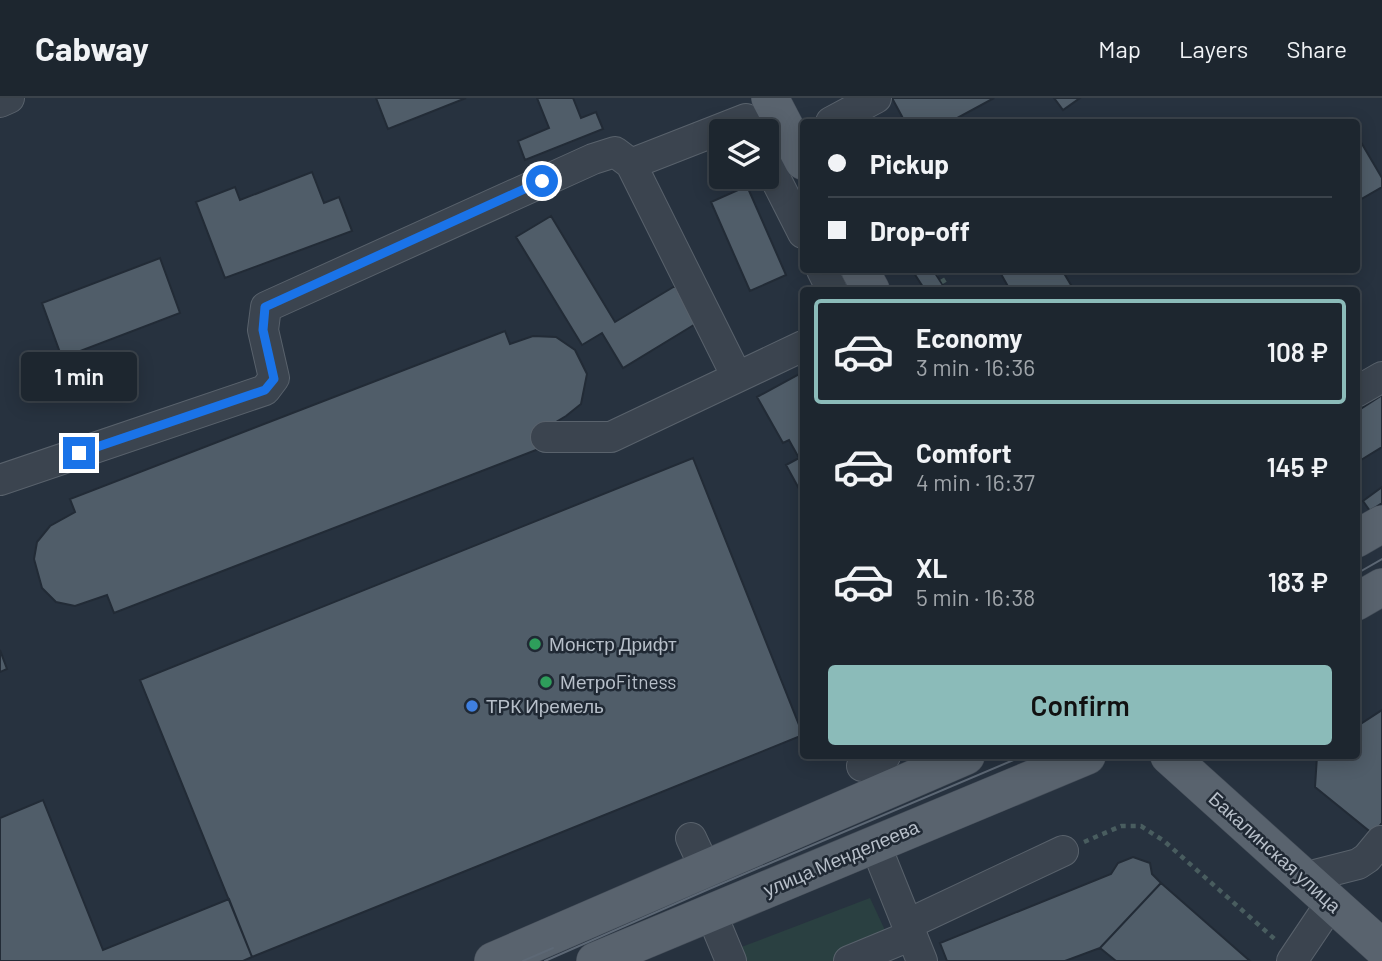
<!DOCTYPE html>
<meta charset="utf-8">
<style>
body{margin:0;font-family:Barlow,sans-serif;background:#252e37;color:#f1f3f6;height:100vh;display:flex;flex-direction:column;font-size:26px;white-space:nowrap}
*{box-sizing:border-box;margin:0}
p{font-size:23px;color:#a0a5aa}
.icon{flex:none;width:38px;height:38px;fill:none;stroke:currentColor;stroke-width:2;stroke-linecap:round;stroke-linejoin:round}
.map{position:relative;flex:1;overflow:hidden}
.drawer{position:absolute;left:800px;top:189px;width:560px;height:472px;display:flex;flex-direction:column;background:#1d262f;border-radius:7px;box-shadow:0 4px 18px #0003,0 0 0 2px #3b434b}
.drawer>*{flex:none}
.top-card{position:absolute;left:800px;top:21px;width:560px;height:154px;border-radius:7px;box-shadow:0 4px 18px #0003,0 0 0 2px #3b434b;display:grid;align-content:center;height:154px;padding:0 28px;background:#1d262f}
.tools{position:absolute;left:709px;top:21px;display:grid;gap:14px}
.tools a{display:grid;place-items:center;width:70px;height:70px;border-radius:7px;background:#1d262f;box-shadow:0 4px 18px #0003,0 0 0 2px #3b434b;font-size:35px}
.end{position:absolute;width:32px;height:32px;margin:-16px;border:9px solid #1a73e8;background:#fff;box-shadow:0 0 0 4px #fff}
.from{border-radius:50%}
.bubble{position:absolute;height:49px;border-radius:7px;background:#1d262f;box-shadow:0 4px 18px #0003,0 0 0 2px #3b434b;font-size:23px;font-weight:600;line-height:49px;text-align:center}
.top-card b{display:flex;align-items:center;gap:24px;height:66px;font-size:26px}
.top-card b+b{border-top:2px solid #3b434b}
.top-card i{width:18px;height:18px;background:#f1f3f6}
ul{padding:12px 0 0;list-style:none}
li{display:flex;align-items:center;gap:21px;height:105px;margin:0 14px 10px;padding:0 14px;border:4px solid transparent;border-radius:7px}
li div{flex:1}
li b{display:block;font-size:26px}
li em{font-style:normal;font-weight:600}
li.active{border-color:#8bbbb9}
li>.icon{width:63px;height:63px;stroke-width:1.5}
.cta{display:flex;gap:14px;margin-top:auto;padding:14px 28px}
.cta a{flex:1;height:80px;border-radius:7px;background:#8bbbb9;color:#111;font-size:28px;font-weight:600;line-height:80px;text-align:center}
header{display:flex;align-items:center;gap:42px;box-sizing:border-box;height:98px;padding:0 35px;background:#1d262f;border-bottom:2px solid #3b434b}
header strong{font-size:33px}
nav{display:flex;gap:38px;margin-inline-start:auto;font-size:24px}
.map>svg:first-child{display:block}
</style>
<header>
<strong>Cabway</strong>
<nav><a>Map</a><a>Layers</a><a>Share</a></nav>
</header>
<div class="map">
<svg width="1382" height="863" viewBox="0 0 1382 863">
<rect width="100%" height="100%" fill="#27323f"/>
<path fill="#2a4041" d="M870,800L889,841L837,863H744L739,850Z"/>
<path fill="#505d69" stroke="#222b36" stroke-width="2" d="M376,0H466L388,31Z
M537,0H573L581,20L596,14L603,31L525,62L518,43L549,30Z
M892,0H994L950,24H905Z
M1054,0H1080L1063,12Z
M1362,46L1382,80V89L1356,104V50Z
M312,74L324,105L339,99L352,133L225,180L196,104L235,89L240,102Z
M747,88L786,177L750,193L711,104Z
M551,118L615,224L675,188L697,225L623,270L602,235L582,247L516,139Z
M160,160L180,215L62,260L42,205Z
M912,172H933L946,192H925Z
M1009,172H1062L1074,192H1010L1001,176Z
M505,233L510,246L533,238L556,239L575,252L587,276L581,306L566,318L543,332L549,347L114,515L107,497L75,508L56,504L42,490L34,461L37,444L50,428L75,414L70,401Z
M801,275L803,278V398L786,367L799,360L789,342L783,345L757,299Z
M1382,297V349L1356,365V314Z
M693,360L803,637L252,859L140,582Z
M1382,389V405L1370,413L1363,403Z
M0,552L7,571L0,574Z
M1382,612V725L1373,736L1315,689L1317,658H1356V629Z
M43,702L103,852L229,801L252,859L243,863H0V720Z
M1133,759L1150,765L1152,776L1161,785L1100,850L1065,863H947L940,845L1111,776L1118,765Z
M1161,785L1250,863H1116L1100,850Z"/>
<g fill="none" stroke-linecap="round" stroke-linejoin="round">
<defs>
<path id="minor" d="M0,4L9,0
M831,24L876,0
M766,62L803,135
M631,66L746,21L752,33
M822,172L832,192
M1356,294L1382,279
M546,339H611L803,248
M0,382L265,292L274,280L263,232L266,209L593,61L615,54L631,66L737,279
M862,668L885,658
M691,740L706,772
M875,746L922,863
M1303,780L1358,766L1367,760L1381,743
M711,815L731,863
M908,826L1063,753
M849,863L912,837
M1292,863L1331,805"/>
<path id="major" d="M770,0L803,63
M860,172L871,192
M1356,441L1382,426
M1356,504L1382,489
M1169,658L1382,850
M493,863L966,658
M595,863L1087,658"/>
</defs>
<use href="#minor" stroke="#59626c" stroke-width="32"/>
<use href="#major" stroke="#444d58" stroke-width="38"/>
<path stroke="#495d5f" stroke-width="4.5" stroke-dasharray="5 5" stroke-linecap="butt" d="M937,172L949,192
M1084,744L1121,728H1141L1164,743L1278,844"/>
<use href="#minor" stroke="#3b444f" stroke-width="30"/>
<use href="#major" stroke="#59636e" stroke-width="37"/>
<path stroke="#5d6875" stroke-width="2" d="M1356,476L1382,461
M523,863L553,850
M545,863L709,791L1023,658"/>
</g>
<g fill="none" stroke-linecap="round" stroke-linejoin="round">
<path stroke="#1a73e8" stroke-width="9" d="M79,355L265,292L274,281L263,232L265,209L542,83"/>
</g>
<g fill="#2e9e5b" stroke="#202934" stroke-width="2.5">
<circle cx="535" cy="546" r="7"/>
<circle cx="546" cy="584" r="7"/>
</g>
<circle fill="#3f7fe0" stroke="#202934" stroke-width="2.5" cx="472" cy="608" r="7"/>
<g text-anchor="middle" stroke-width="5" stroke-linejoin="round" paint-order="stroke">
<g font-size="19" fill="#b7bfc9" stroke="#202934" text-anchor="start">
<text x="549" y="553">Монстр Дрифт</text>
<text x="560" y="591">МетроFitness</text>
<text x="486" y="615">ТРК Иремель</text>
</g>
<g font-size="19" fill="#b7bfc9" stroke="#202934">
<text transform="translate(1275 754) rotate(42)" y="7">Бакалинская улица</text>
<text transform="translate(841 760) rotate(-23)" y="7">улица Менделеева</text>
</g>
</g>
</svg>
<div class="tools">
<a><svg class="icon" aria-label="layers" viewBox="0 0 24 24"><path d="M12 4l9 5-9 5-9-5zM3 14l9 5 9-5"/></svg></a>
</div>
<i class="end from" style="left:542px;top:83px"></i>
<i class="end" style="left:79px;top:355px"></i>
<div class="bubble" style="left:21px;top:254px;width:116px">1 min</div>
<div class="top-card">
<b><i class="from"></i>Pickup</b>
<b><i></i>Drop-off</b>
</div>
<section class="drawer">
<ul>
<li class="active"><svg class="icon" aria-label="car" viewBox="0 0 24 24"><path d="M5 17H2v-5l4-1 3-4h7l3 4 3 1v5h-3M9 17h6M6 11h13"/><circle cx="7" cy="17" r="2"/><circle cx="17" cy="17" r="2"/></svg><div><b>Economy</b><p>3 min · 16:36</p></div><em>108 ₽</em></li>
<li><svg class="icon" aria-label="car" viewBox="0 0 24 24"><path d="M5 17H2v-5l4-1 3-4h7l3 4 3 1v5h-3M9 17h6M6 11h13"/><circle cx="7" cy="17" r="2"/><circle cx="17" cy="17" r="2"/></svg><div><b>Comfort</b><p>4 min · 16:37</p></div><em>145 ₽</em></li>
<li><svg class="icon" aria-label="car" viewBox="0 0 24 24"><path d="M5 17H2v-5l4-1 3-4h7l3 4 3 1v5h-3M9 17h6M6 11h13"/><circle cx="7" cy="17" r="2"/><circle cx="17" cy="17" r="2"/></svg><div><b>XL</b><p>5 min · 16:38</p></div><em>183 ₽</em></li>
</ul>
<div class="cta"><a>Confirm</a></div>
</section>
</div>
